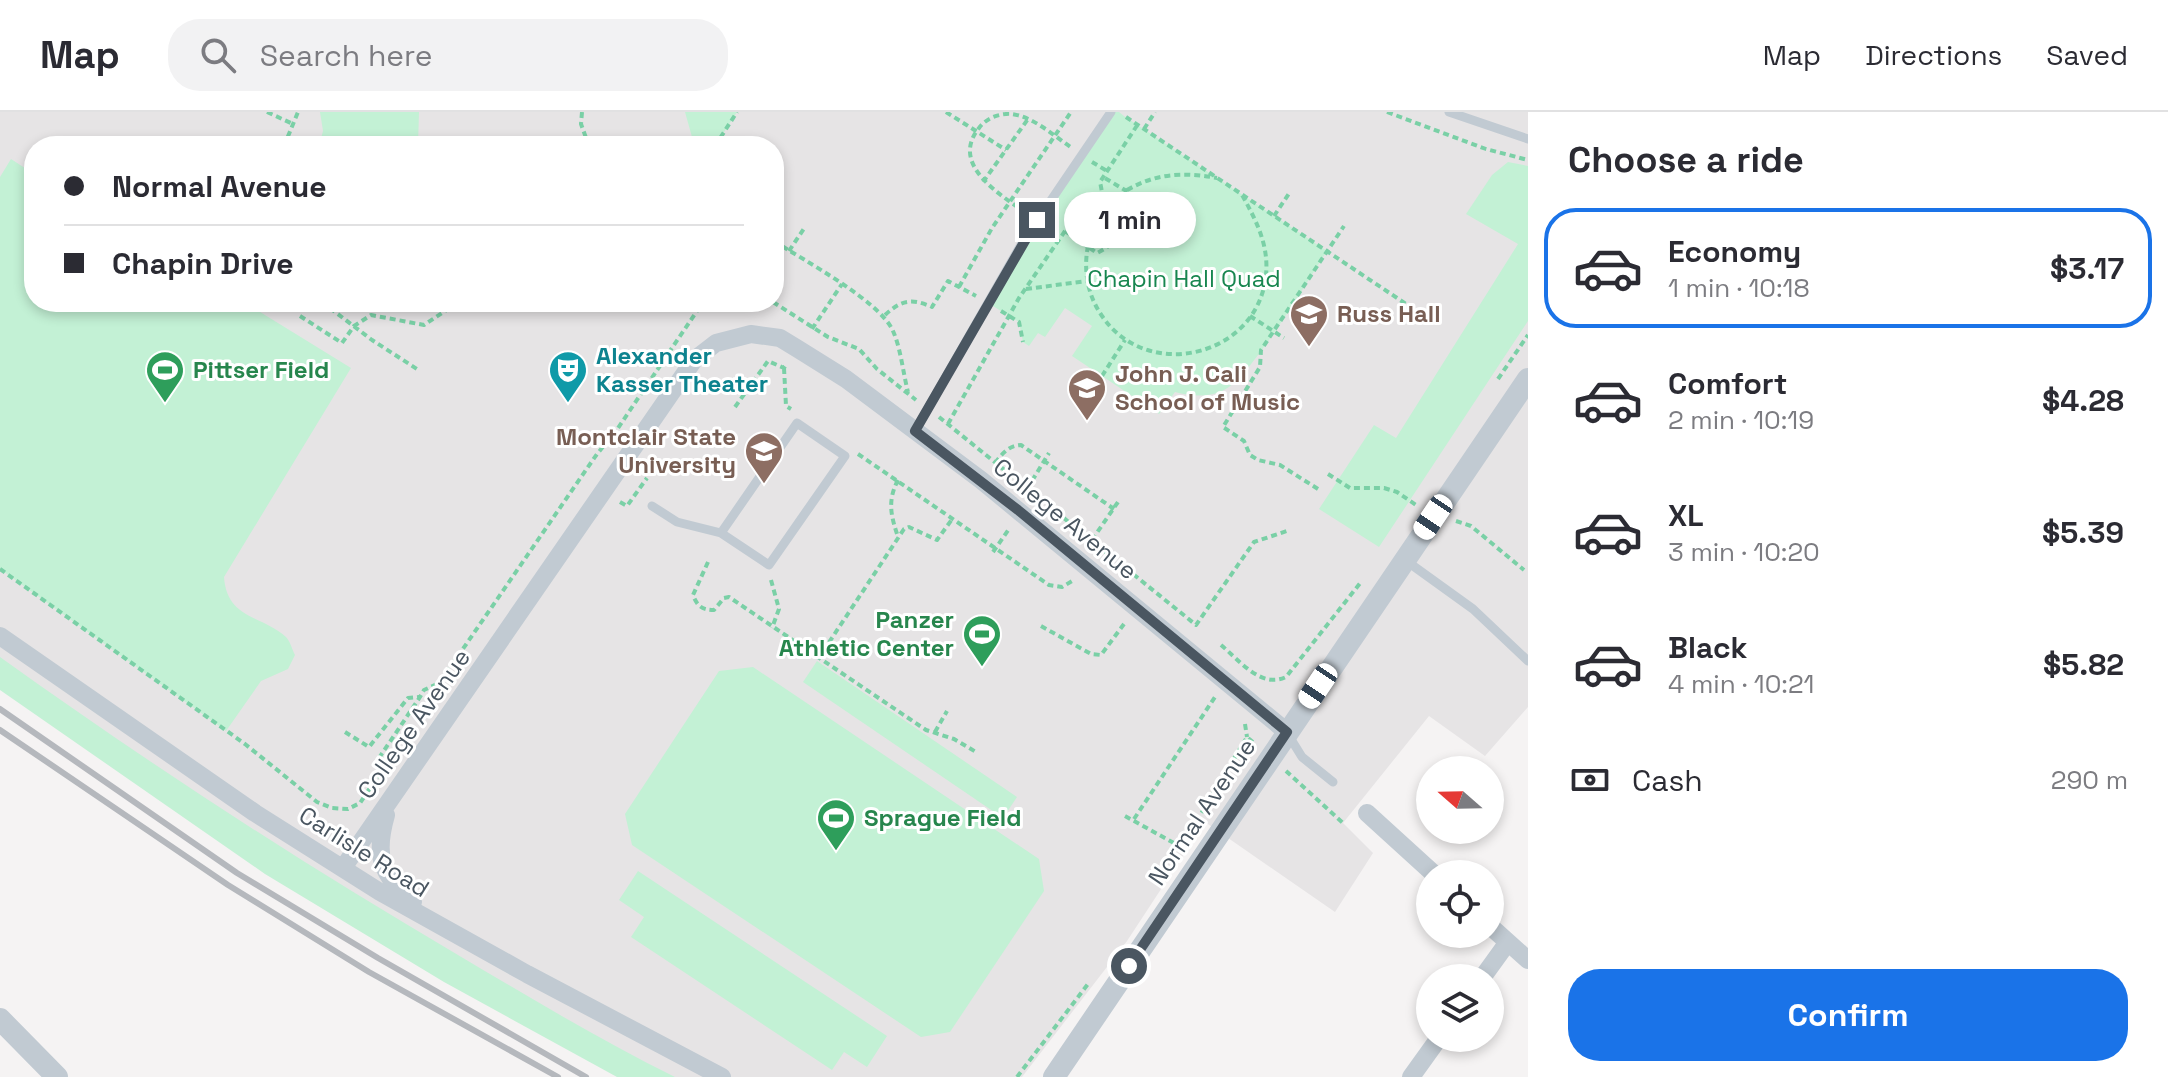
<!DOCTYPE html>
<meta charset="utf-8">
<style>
body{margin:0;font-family:"Space Grotesk",sans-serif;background:#f2f2f3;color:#2b2b33;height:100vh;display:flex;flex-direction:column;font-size:30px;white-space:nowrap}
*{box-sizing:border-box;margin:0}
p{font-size:26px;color:#7c7c81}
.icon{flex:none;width:44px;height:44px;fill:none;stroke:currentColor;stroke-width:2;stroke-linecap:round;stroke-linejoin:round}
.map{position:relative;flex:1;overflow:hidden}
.details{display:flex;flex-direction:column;background:#fff;width:640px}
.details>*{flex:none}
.banner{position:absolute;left:24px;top:24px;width:760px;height:176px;border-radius:32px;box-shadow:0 4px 12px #0003;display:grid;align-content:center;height:176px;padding:0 40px;background:#fff}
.needle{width:52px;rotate:290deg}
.fabs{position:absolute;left:1416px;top:644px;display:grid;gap:16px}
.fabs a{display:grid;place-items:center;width:88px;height:88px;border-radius:50%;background:#fff;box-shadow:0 4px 12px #0003;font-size:40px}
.end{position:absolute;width:36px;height:36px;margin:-18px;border:10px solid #4a5661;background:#fff;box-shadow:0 0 0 4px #fff}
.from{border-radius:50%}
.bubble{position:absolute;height:56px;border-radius:28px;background:#fff;box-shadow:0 4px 12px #0003;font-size:26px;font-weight:600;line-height:56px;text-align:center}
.car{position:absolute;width:24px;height:48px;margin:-24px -12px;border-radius:10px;box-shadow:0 0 6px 2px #0007;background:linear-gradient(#fff 24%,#345 0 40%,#fff 0 76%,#345 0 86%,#fff 0)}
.banner b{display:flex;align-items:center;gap:28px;height:76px;font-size:30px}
.banner b+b{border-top:2px solid #e1e1e2}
.banner i{width:20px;height:20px;background:#2b2b33}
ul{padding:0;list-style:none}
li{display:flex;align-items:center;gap:24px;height:120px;margin:0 16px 12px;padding:0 24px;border:4px solid transparent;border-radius:32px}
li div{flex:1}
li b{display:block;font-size:30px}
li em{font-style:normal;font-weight:600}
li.selected{border-color:#1a73e8}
li>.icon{width:72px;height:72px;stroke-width:1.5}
h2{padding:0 40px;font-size:36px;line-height:96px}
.pay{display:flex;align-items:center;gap:20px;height:88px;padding:0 40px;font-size:30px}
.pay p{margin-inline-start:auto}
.button{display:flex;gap:16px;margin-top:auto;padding:16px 40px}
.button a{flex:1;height:92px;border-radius:32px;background:#1a73e8;color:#fff;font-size:32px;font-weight:600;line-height:92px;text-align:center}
header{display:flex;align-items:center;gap:48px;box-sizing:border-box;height:112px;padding:0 40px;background:#fff;border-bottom:2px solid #e1e1e2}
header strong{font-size:38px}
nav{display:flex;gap:44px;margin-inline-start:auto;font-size:28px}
.search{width:560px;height:72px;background:#f2f2f3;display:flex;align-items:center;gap:20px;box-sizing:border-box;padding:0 28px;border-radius:32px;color:#7c7c81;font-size:30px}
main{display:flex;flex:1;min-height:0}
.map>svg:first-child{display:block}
</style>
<header>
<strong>Map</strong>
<div class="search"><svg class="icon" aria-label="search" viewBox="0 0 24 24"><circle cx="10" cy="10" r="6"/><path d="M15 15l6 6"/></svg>Search here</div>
<nav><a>Map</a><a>Directions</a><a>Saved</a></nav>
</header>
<main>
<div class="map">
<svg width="1528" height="965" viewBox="0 0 1528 965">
<rect width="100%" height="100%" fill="#f5f3f3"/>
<path fill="#e6e4e5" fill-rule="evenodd" d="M0,0H1528V595L1485,644L1429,604L1343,711L1373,741L1335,800L1205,710L1127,829L1022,965H647L574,924L0,556ZM34,34H774V190H34Z"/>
<path fill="#c3f1d5" d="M320,0H419L418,34H319L323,19Z
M685,0H737L715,34H704L692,25Z
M1111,0H1119L1124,4L1327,139C1308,168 1250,266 1224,278C1209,286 1190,284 1175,280L1159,302L1072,244L1092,214L1065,196L1045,225L1038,221L1029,234L1023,230L1019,210L988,191Z
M11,47L34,62V190H244L351,256L224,465C227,507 261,503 286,525C290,529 292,537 295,543L288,557L261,569L226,619L0,457V65Z
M1508,50L1528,54V209L1379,435L1319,397L1374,313L1396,326L1518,132L1466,102L1492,63Z
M0,545C148,651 301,751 458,843C529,885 600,928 675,965H617L444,870L265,762L0,578Z
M817,549L1017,685L1003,706L803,570Z
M753,555L1039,747L1044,779L950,920L921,925L632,733L625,702L719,559Z
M638,759L887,924L867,955L844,940L832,958L631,825L644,805L619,788Z"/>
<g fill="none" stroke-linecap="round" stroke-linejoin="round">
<path stroke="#7ad0a6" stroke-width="4" stroke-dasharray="6 4" stroke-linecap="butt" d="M267,0L293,12
M582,0L581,12L589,34
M946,0L1006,38
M1387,0L1486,37L1528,48
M1126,5L1433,210
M1144,17L1155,0
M284,34L298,0
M715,34L737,0
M1092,50L1107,59
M983,70L1028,7
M1127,78C1157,61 1183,60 1217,66
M774,97L775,96
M1026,101C1001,83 949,53 979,16C986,6 1000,1 1012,2C1034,5 1054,24 1072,36
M1274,104L1290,80
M1065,119L1097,141C1124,127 1132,113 1135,84L1103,65
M774,129C803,148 880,189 893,219C901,237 903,261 908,280
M1088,134C1083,159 1088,184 1102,204C1147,271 1258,245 1266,163C1269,133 1256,108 1242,83
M789,139L805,115
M959,175L992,116L1071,0
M1026,177L1087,169
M322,190L372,228L417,257
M773,190L828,225L859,237L877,257L916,288
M1001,199L1019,210L1023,230
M885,203C901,188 912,186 932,195L948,169L976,184
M300,204L342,231L354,214L371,203L424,213L448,197H458L469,190
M1250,204L1284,226
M812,217L842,172
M784,256L786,294L791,297
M1102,264L1125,228
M1498,267L1528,223
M735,295L768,249L784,256L786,253
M939,305L1196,513L1254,430L1290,418
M948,312L1019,186L1065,119L1069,114C1100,110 1107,101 1100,70L1138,12
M858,342L1049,473L1062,475L1074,468
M995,351C1002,342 1009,333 1021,333L1114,397
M1328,362L1350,376H1384L1397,380L1416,393
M898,368C887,389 891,404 898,425
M1027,377L1049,341
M1318,377L1280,353L1258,348L1250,343L1244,329L1223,315L1260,255L1261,238L1344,114
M620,390L627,394L647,366
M1456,409L1471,414L1524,458
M1092,428L1120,387
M993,440L1009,417
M708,450L693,483C697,494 702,498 714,498L724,486L729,485L926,618L954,627L976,640
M0,457L245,632L317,690L332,696L348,697L360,691L380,661L379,646L420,585L424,578L437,572L456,547L597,342L616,319L703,190
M771,468L779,497L772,516
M1041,514L1091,542L1101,543L1124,512
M1221,533C1239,548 1261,577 1286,565L1361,470
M818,547L904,417L909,415L937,428L953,406
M1245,612L1247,625
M345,620L369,635L408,586L419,585
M935,620L947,599
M1286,659L1343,711
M1125,704L1181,735
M1134,707L1215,585
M1181,735L1247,625L1255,632
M1017,965L1088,872"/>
<path stroke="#c1cad2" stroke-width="9" d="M1449,0L1528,27
M915,319L1022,131L1111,0
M652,394L677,410L721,421L797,311L845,344L769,453L721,421
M1405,448L1473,497L1528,549
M1289,624L1302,645L1333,670"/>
<path stroke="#c1cad2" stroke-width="18" d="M0,524L255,701L380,780L527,862L722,965
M1367,701L1434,762
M386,703C374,745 381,762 413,790
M343,756L694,248L716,231L751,222L780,226L798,237L846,267L981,368L1287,620
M1490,814L1528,848
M1482,866L1508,830
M1411,965L1439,926"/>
<path stroke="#c1cad2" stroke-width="22" d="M0,907L57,965
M1054,965L1528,267"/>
<path stroke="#b5b8bd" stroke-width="6" d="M0,597L237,761L378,846L586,965
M0,618L228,773L369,860L558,965"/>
</g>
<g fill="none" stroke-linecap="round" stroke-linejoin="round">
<path stroke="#4a5661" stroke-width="10" d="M1037,108L915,319L1018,398L1287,620L1129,854"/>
</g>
<defs>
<symbol id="university-pin" viewBox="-11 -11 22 30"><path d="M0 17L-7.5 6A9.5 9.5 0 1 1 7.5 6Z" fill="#8d6e63" stroke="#fff"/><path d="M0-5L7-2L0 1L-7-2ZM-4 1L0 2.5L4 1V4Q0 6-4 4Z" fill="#fff"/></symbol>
<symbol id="stadium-pin" viewBox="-11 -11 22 30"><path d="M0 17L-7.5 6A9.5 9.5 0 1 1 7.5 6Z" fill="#2e9e5b" stroke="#fff"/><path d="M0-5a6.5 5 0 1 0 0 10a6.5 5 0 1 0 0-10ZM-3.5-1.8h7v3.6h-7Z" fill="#fff"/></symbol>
<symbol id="theatre-pin" viewBox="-11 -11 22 30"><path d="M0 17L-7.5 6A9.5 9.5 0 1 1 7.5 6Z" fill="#0f9aa8" stroke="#fff"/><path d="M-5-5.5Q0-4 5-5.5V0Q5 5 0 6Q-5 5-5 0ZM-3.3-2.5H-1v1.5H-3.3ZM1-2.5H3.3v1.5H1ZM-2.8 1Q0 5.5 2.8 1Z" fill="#fff"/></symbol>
</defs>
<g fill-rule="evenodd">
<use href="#university-pin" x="1287" y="180" width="44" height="60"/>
<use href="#stadium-pin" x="143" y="236" width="44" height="60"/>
<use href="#theatre-pin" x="546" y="236" width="44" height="60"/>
<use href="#university-pin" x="1065" y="254" width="44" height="60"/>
<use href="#university-pin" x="742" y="317" width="44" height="60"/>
<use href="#stadium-pin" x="960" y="500" width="44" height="60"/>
<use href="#stadium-pin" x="814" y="684" width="44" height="60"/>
</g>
<g text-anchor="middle" stroke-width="6" stroke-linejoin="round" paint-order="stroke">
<g font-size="24" fill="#17864f" stroke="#fff">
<text x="1184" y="175">Chapin Hall Quad</text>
</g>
<g font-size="24" font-weight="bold" fill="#785e54" stroke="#fff" text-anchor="start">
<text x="1337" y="210">Russ Hall</text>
<text x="1115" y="270">John J. Cali<tspan x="1115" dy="28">School of Music</tspan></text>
<text x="736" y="333" text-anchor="end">Montclair State<tspan x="736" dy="28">University</tspan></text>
</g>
<g font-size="24" font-weight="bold" fill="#0d838f" stroke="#fff" text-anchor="start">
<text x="596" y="252">Alexander<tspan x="596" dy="28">Kasser Theater</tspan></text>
</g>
<g font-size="24" font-weight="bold" fill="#27864d" stroke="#fff" text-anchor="start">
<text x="193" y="266">Pittser Field</text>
<text x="954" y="516" text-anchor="end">Panzer<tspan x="954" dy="28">Athletic Center</tspan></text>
<text x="864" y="714">Sprague Field</text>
</g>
<g font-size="24" fill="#4a5661" stroke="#fff">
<text transform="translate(1065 407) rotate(39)" y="8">College Avenue</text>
<text transform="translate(414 612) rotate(-55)" y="8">College Avenue</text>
<text transform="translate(1202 700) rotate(-56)" y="8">Normal Avenue</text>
<text transform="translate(364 740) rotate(32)" y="8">Carlisle Road</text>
</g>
</g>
</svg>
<div class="fabs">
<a><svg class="needle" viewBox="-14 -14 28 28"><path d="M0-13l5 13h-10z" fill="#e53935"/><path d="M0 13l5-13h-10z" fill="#7c7c81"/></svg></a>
<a><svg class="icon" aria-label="locate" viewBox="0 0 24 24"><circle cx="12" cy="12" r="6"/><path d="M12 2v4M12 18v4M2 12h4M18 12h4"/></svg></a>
<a><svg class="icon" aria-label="layers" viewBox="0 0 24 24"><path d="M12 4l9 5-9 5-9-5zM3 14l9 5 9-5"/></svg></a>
</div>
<i class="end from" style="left:1129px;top:854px"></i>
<i class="end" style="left:1037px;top:108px"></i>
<div class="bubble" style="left:1064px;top:80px;width:132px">1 min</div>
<i class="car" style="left:1433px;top:405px;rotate:214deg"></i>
<i class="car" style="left:1318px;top:574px;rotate:214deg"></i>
<div class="banner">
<b><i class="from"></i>Normal Avenue</b>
<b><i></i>Chapin Drive</b>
</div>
</div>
<section class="details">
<h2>Choose a ride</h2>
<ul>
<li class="selected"><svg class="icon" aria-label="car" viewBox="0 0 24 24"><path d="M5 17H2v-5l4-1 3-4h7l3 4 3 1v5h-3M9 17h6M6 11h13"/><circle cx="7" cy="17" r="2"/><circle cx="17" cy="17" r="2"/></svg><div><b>Economy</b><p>1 min · 10:18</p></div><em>$3.17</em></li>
<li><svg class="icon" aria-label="car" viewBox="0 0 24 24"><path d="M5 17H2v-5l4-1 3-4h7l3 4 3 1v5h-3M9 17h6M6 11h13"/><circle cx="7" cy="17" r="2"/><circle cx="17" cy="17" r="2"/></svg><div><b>Comfort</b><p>2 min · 10:19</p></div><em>$4.28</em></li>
<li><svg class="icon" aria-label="car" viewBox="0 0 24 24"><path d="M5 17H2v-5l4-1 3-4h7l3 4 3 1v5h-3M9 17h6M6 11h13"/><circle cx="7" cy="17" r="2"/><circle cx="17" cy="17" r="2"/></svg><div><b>XL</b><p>3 min · 10:20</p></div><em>$5.39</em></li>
<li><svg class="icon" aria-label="car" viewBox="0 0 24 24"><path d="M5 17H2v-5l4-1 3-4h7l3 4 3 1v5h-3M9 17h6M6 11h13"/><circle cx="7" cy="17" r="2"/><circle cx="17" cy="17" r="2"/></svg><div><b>Black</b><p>4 min · 10:21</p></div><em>$5.82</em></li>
</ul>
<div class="pay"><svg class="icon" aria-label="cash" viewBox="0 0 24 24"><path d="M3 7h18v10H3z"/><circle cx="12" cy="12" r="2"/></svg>Cash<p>290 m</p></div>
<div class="button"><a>Confirm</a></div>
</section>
</main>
